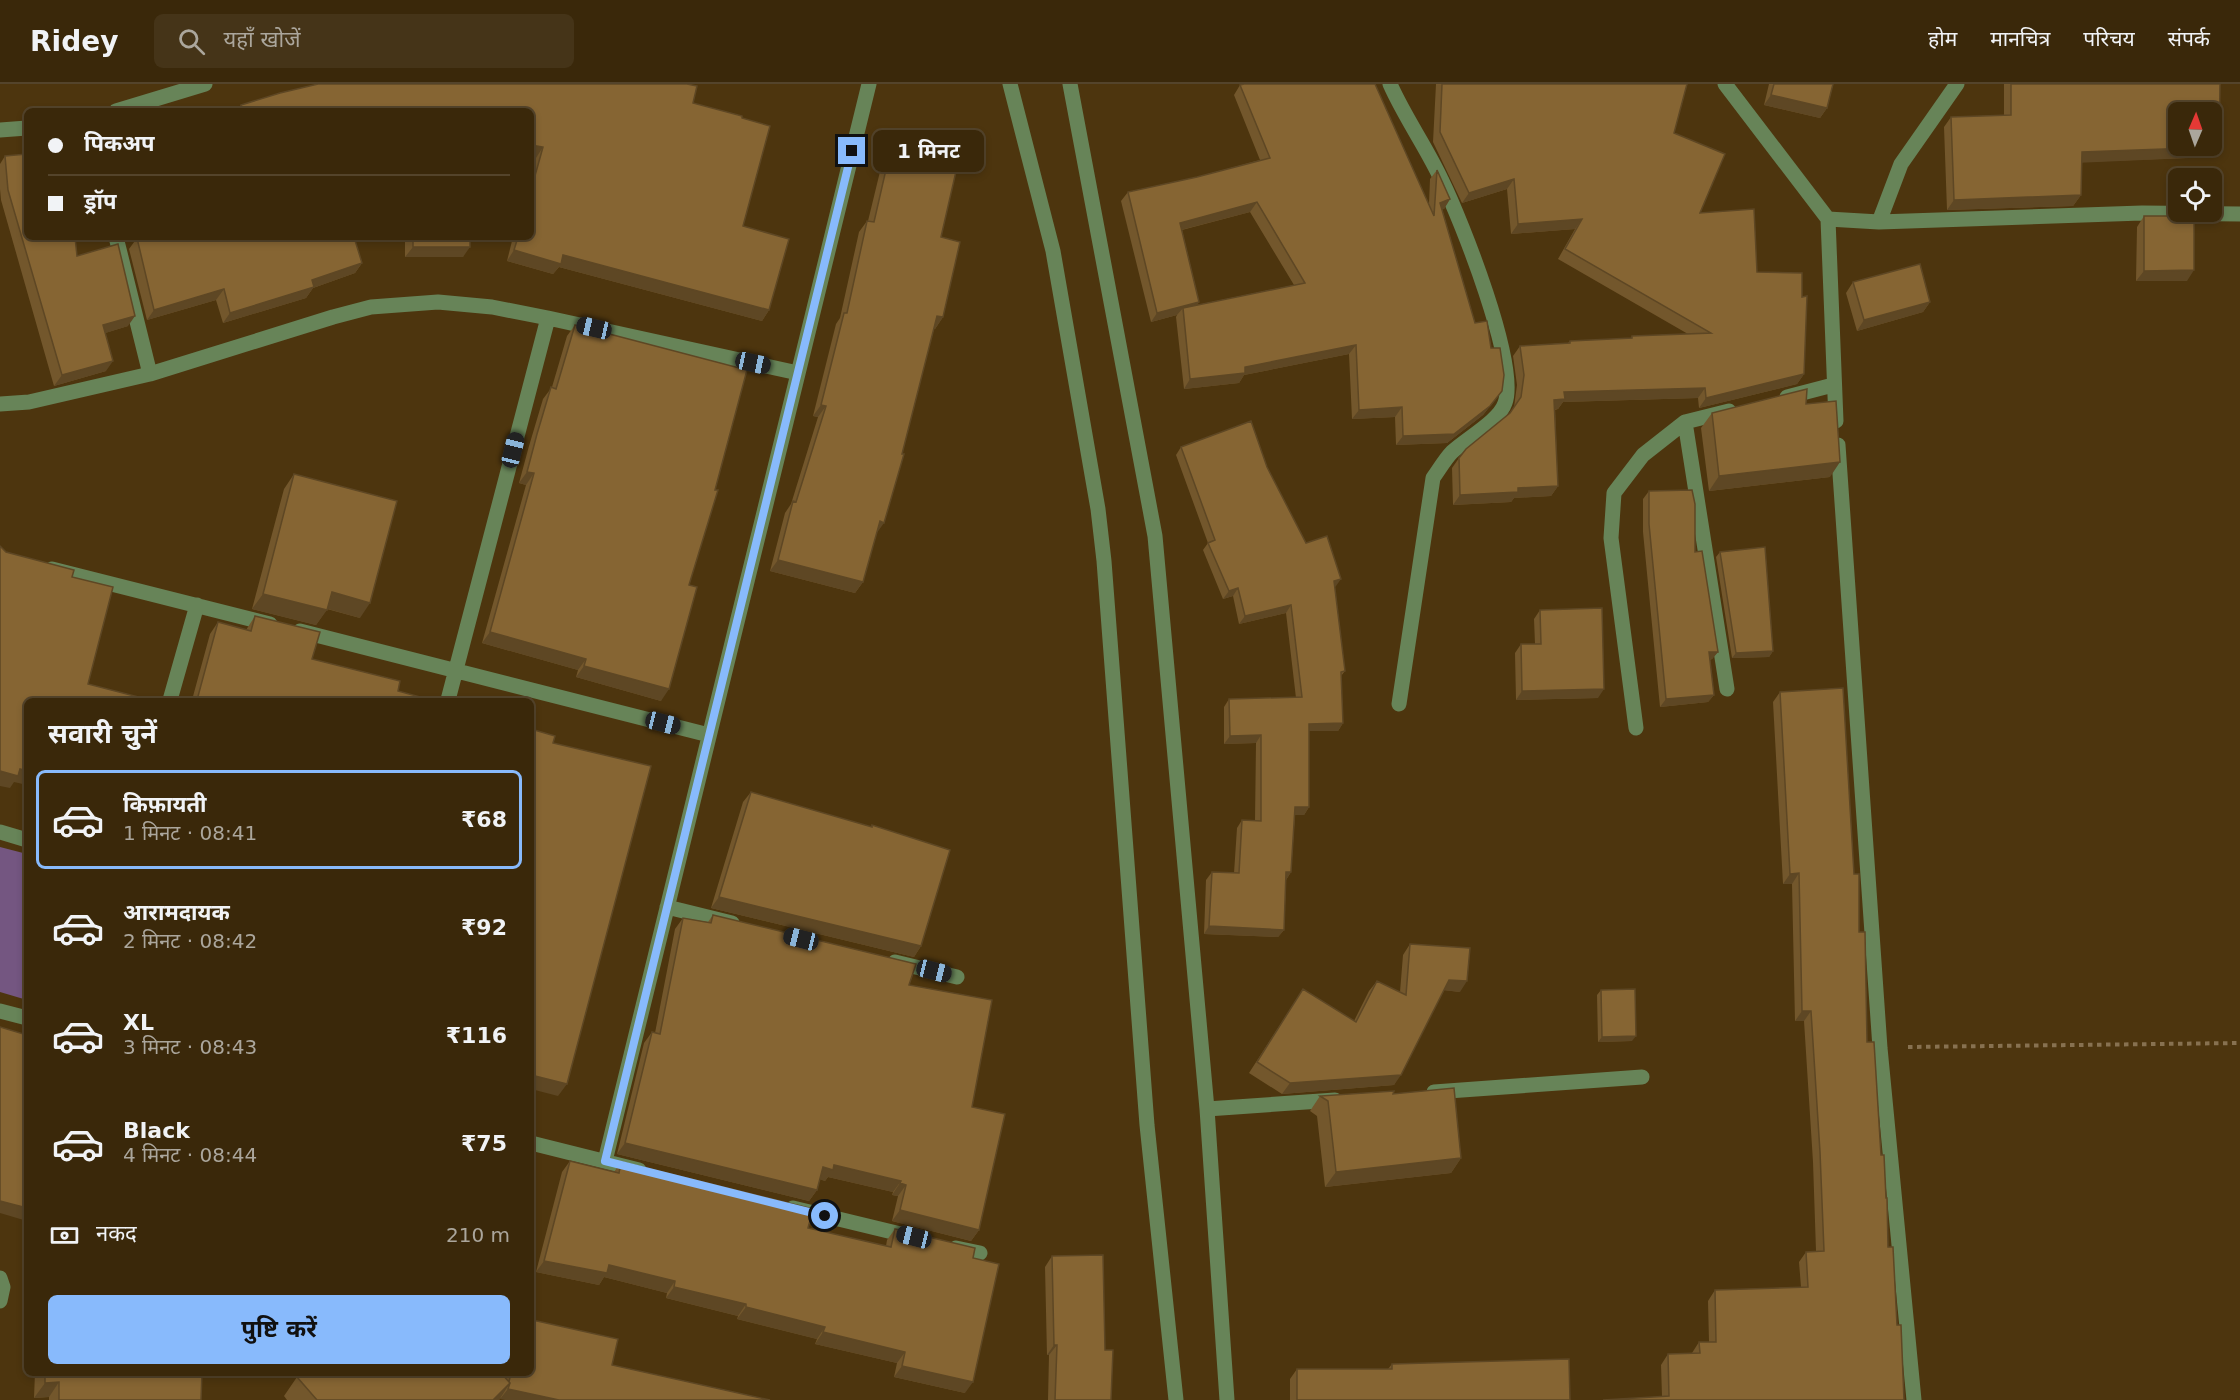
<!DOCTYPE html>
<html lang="hi">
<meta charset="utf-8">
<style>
body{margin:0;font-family:"DejaVu Sans","Noto Sans Devanagari",sans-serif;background:#453418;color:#f1f3f6;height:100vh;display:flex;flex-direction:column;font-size:22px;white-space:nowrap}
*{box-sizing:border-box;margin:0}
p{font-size:20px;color:#aba69c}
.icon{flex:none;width:33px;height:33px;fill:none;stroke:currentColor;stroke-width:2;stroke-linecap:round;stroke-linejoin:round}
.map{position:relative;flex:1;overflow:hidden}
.details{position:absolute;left:24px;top:614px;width:510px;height:678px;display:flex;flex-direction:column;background:#3a280a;border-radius:9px;box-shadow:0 3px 9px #0003,0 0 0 2px #54442b}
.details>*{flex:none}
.top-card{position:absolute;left:24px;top:24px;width:510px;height:132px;border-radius:9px;box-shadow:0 3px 9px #0003,0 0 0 2px #54442b;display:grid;align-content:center;height:132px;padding:0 24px;background:#3a280a}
.needle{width:39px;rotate:2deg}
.tools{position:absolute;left:2168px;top:18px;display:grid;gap:12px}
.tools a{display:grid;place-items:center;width:54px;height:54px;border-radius:9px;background:#3a280a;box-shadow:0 3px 9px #0003,0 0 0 2px #54442b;font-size:30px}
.end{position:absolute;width:27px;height:27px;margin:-14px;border:8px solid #88bafc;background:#111;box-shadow:0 0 0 3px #111}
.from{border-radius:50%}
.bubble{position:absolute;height:42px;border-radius:9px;background:#3a280a;box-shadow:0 3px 9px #0003,0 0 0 2px #54442b;font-size:20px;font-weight:700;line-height:42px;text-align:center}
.car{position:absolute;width:18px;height:36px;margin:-18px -9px;border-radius:8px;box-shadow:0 0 4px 2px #0007;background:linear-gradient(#222 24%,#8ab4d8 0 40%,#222 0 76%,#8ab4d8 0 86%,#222 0)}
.top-card b{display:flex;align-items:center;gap:21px;height:57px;font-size:22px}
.top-card b+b{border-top:2px solid #54442b}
.top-card i{width:15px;height:15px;background:#f1f3f6}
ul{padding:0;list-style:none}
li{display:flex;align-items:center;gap:18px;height:99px;margin:0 12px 9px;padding:0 12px;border:3px solid transparent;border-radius:9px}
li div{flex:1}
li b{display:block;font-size:22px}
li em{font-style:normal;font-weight:700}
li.current{border-color:#88bafc}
li>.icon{width:54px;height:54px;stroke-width:1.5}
h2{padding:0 24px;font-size:27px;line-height:72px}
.pay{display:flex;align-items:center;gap:15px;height:66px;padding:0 24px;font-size:22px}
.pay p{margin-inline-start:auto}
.primary-button{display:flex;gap:12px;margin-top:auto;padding:12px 24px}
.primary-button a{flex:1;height:69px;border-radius:9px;background:#88bafc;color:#111;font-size:24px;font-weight:700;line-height:69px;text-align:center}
header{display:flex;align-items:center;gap:36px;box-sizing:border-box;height:84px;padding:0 30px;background:#3a280a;border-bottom:2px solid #54442b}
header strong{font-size:28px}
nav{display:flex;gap:33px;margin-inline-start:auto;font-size:21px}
.search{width:420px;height:54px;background:#453418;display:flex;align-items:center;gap:15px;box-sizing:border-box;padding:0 21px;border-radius:9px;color:#aba69c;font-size:22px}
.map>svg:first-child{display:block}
</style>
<header>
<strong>Ridey</strong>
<div class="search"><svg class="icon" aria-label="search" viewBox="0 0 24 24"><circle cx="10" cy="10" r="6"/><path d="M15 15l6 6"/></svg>यहाँ खोजें</div>
<nav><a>होम</a><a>मानचित्र</a><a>परिचय</a><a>संपर्क</a></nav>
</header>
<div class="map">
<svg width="2240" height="1316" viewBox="0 0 2240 1316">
<rect width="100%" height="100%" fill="#4d350e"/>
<path fill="#745681" d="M0,763L27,770V916L0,908Z"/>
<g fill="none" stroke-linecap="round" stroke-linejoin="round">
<path stroke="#877150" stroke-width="4" stroke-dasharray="4.5 4.5" stroke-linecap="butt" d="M1908,963L2240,959"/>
<path stroke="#678458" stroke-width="15" d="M1010,0L1053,167L1098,425L1104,477L1147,1041L1176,1316
M1070,0L1155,452L1207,1025L1227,1316
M1390,0C1405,34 1427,64 1442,97C1461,136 1519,281 1505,319C1499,337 1467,354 1452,368C1445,375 1439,386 1433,394L1399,620
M1725,0L1828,135L1836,337
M116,27L205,0
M0,46L27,44
M1828,135L1879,138L2142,129L2240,130
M1879,138L1901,80L1957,0
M116,153L150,290
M1787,313L1833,301
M0,320L29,318L150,290L333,233L371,223L438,218L492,223L548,234L798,289
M1685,338L1727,605
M1838,361L1880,964L1914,1316
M52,485L270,540
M300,547L709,651
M170,616L197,521
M448,616L548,234
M1636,644L1611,454L1614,409L1643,371L1685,338L1729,327
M0,748L27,756
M667,823L732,839
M895,878L957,893
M0,927L27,934
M1434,1008L1642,993
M1207,1025L1335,1016
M531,1059L639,1086
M605,1077L869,0
M793,1124L913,1153
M956,1164L980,1169
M0,1194L3,1203L0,1217"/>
</g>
<path fill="#73572c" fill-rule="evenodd" d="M1436,0H1687L1674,49L1700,129L1757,188L1802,213L1804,290L1797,300L1699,324L1698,314L1563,318L1558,325L1555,326L1558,402L1551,412L1514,414L1511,418L1453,421L1452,384L1459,374L1509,330L1514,323L1517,301L1513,272L1520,262L1568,259L1570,257L1630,255L1632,252L1688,250L1558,175L1575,145L1511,150L1507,105L1462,119L1433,58Z
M1769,0H1833L1827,24L1820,34L1764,21Z
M2004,0H2011L2219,63L2212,73L2082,78L2081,111L2073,122L1947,126L1944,43L1951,33L2004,31Z
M1240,1L1429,120L1430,95L1437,86L1450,115L1444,125H1442L1475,239L1491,264L1502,307L1483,331L1447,359L1396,361L1395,333L1352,335L1349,270L1244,291L1239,299L1184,305L1176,233L1177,231L1151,238L1121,117L1128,108L1197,93L1260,76L1234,11ZM1250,128L1294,201L1197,221L1199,218L1182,146Z
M693,19L742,34L743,142L769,226L762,237L559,183L553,190L507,177L513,153H531V90L536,74L531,73V27L237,26L241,21Z
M893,55L941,153L943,233L935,245H934L863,498L855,509L770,487L785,429L791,420L818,333L813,332L836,240L840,234L859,148L867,137H868L885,67Z
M5,72L128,242L105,249L106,287L54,302L1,116L0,105V80Z
M2144,132L2187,197H2136L2137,143Z
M405,153H470L463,173H405Z
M137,154L362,179L355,189L313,204L306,214L223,239L216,216L147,236L129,165Z
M1853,198L1930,218L1923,228L1857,247L1846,209Z
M575,241L689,501L661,617L576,593L578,586L482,559L526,401L519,399L529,362L543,315L552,303L567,252Z
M1806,320L1830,393L1709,407L1701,344L1712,329Z
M1181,363L1267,383L1306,459L1336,502L1334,503L1345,587L1341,592L1343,639L1338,647H1309V723L1304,731H1295L1291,788L1286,796L1284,846L1278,853L1204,850L1206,796L1212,788L1234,789L1237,744L1242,736L1255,737L1256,659L1224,660V623L1229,615L1296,614L1286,529L1239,540L1233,512L1223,515L1203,466L1208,459L1176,371Z
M294,390L360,534L327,525L316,541L252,525L284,405Z
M1649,407L1695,468L1718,568L1712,575L1710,576L1714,611L1708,618L1660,623L1643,448V415Z
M1720,468L1773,567L1769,573L1732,574L1716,473Z
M1540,526L1598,614L1516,616L1515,569L1521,560H1535L1534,535Z
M255,532L312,575L398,607L431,616H192L210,550L218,538L246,546Z
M1780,608L1854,790L1867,958L1881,1071L1888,1163L1897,1241L1904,1316L1662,1312L1661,1281L1668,1270L1692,1269L1699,1258H1709L1708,1217L1715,1206L1801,1203L1799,1178L1806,1168L1816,1167L1813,1078L1804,937H1795L1792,800H1783L1773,618Z
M751,708L871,743L872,741L921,862L914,873L711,824L743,718Z
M713,831L909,901L972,1023L979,1146L971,1157L892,1137L898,1112L892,1111L893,1108L828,1093L825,1097L820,1095L817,1106L809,1117L617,1070L644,959L652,948L655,949L675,845L683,834L708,838Z
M1410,860L1460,908L1444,906L1394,1001L1282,1010L1249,989L1303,905L1354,937L1369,907L1377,897L1400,908L1403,871Z
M1601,906L1632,957L1598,958L1597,911Z
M1320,1012L1461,1074L1451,1089L1325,1103L1317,1032L1310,1027Z
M570,1077L614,1088L621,1078L808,1144L886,1162L887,1156L895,1145L973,1174L965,1309L894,1293L897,1279L815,1260L817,1255L737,1235L738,1232L666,1214L667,1209L604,1193L599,1201L536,1188L562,1088Z
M1052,1172L1105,1266L1111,1316H1048L1049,1271H1047L1045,1183Z
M618,1255L500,1315L501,1313L499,1316H287L284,1312L297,1293L505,1294L506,1288H531Z
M1392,1280L1570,1316H1290V1295L1297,1285H1388Z
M35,1288H202L201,1316H49V1313L34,1314Z"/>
<path fill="#5e4724" d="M1771,11L1827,24L1820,34L1764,21Z
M531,61L543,63L536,74L531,73Z
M2219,63L2212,73L2075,79L2082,68Z
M1514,95L1507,105L1462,119L1469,109Z
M2081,111L2073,122L1947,126L1954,116Z
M1450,115L1444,125L1433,128L1440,119Z
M1257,118L1250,128L1173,148L1180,139Z
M1582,135L1575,145L1511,150L1518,140Z
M413,163H470L463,173H405Z
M514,166L563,171L769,226L762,237L559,183L553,190L507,177Z
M362,179L355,189L313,204L306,214L223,239L230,229L312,196Z
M2194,186L2187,197H2136L2144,187Z
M224,205L216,216L147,236L154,226Z
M1199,218L1193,228L1183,224L1177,231L1151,238L1157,229Z
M1930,218L1923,228L1857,247L1864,236Z
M135,232L128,242L96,252L103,241Z
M937,232L943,233L935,245L929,244Z
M1356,261L1349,270L1244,291L1239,299L1184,305L1190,295L1245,283Z
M113,277L106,287L54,302L62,291Z
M1804,290L1797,300L1699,324L1706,314Z
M1705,304L1698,314L1563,318L1558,325L1547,326L1554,316L1564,308Z
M1502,307L1483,331L1447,359L1396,361L1403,352Z
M821,321L826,322L818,333L813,332Z
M1402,323L1395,333L1352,335L1359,326Z
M1840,378L1830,393L1709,407L1719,392Z
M527,388L534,389L526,401L519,399Z
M1558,402L1551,412L1514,414L1511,418L1453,421L1460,411L1518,404Z
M880,437L884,439L876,450Z
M778,476L863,498L855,509L770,487Z
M1341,495L1336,502L1328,505L1334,497Z
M1238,504L1233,512L1223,515L1229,507Z
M332,508L370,519L360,534L321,523Z
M263,510L327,526L316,541L252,525Z
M1291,521L1286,529L1239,540L1245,532Z
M490,548L586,575L578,586L482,559Z
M1773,567L1769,573L1732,574L1736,569Z
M1709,568H1718L1712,575L1704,576Z
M584,582L669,605L661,617L576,593Z
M1604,605L1598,614L1516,616L1522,607Z
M1714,611L1708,618L1660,623L1666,615Z
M1343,639L1338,647H1304L1309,640Z
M1261,651L1256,659L1224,660L1230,652Z
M20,685L27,687V701L14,698L10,704L0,702V687Z
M1295,723H1309L1304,731H1290Z
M1286,788H1291L1286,796Z
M1799,789L1792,800H1783L1790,790Z
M719,813L921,862L914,873L711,824Z
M1209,842L1284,846L1278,853L1204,850Z
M1449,896L1467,897L1460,908L1442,906Z
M1802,927H1811L1804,937H1795Z
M1636,952L1632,957L1598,958L1602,953Z
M531,991L567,1000L558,1012L531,1005Z
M1401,991L1394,1001L1282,1010L1290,999Z
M625,1059L817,1106L809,1117L617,1070Z
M1461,1074L1451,1089L1325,1103L1336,1088Z
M834,1081L901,1097L893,1108L828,1093L825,1097L815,1094L823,1083Z
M900,1099L906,1101L898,1112L892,1111Z
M0,1117L27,1124V1137L0,1129Z
M900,1126L979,1146L971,1157L892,1137Z
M544,1177L609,1181L675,1197L667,1209L604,1193L599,1201L536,1188Z
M674,1203L746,1220L738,1232L666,1214Z
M746,1223L825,1243L817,1255L737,1235Z
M823,1248L905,1268L897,1279L815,1260Z
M1054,1261H1057L1049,1271H1047Z
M902,1282L973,1298L965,1309L894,1293Z
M59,1298L49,1313L34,1314L45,1299Z
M510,1299L499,1316H493Z
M508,1305L559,1316H505L500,1315Z"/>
<path fill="#866533" stroke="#5e4724" stroke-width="1.5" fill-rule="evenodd" d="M318,0H687L697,2L693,19L742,32V34L770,42L743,142L789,155L769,226L563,171L561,180L514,166L518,153H531V106L543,63L531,61V27H234L242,24L241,21L280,9Z
M1244,0H1375L1434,132L1437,86L1450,115L1440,119L1475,239L1487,237L1491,264H1500L1504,291L1502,307L1490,322L1454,350L1403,352L1402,323L1359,326L1356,261L1245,283V289L1190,295L1183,224L1305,199L1257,118L1180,139L1199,218L1157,229L1128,108L1197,93L1270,74L1240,1Z
M1442,0H1687L1674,49L1725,70L1700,129L1754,125L1757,188L1802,189V213L1807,212L1804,290L1706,314L1705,304L1564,308L1565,315L1554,316L1558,402L1518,404V408L1460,411L1459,374L1466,365L1510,329L1521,313L1524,291L1520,262L1570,259V257L1632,254V252L1711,249L1565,165L1582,135L1518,140L1514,95L1469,109L1440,48Z
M1774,0H1833L1827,24L1771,11Z
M2011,0H2220L2219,63L2082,68L2081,111L1954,116L1951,33L2011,31ZM2178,28H2211V62H2178Z
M893,55L960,70L941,153L960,158L943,233L937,232L902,370H904L884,439L880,437L863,498L778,476L793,417L796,418L826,322L821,321L844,229H847L867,137L874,138Z
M27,70V153H75L77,172L118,160L135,232L103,241L113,277L62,291L8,106L5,72Z
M2144,132H2194V186L2144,187Z
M142,153H354L362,179L312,196L314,203L230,229L224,205L154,226L137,154Z
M413,153H470V163H413Z
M1920,180L1930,218L1864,236L1853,198Z
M575,241L747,286L715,406H718L689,501L697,503L669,605L584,582L586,575L490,548L534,389L527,388L537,350L551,303L556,305Z
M1807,305L1806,320L1836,317L1840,378L1719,392L1712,329Z
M1251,337L1267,383L1306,459L1327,452L1341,495L1334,497L1345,587L1341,588L1343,639L1309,640V723H1295L1291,788H1286L1284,846L1209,842L1212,788L1239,789L1242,736L1261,737V651L1230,652L1229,615L1302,613L1291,521L1245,532L1238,504L1229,507L1208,459L1215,456L1181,363Z
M294,390L397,417L370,519L332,508L327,526L263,510Z
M1692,406L1695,420V468L1702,467L1718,568H1709L1714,611L1666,615L1649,440V407Z
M0,462L6,468L74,486L72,493L113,503L88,600L150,616H27V687L20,685L18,692L0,687Z
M1765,463L1773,567L1736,569L1720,468Z
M1602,524L1604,605L1522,607L1521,560H1541L1540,526Z
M255,532L320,548L312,575L400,597L398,607L431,616H197L218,538L251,547Z
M1843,604L1854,790H1859V848H1865L1867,958H1874L1881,1071H1884L1886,1114H1887L1888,1163H1893L1897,1241H1901L1904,1316H1603L1669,1312L1668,1270L1700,1269L1699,1258H1716L1715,1206L1808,1203L1806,1168L1824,1167L1820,1068L1811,927H1802L1799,789L1790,790L1780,608Z
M531,645L555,652L553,659L651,682L567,1000L531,991Z
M751,708L872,743V741L950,766L921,862L719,813Z
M713,831L916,880L909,901L992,916L972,1023L1005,1030L979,1146L900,1126L906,1101L900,1099L901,1097L834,1081L833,1086L823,1083L817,1106L625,1059L652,948L660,950L683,834L711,839Z
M1410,860L1470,864L1467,897L1449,896L1401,991L1290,999L1257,978L1303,905L1356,938L1377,897L1406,911Z
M1635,905L1636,952L1602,953L1601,906Z
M0,943L27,951V1124L0,1117Z
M1454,1004L1461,1074L1336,1088L1328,1017L1320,1012L1394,1007L1393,1010Z
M570,1077L619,1089L621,1078L813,1125L808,1144L891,1163L895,1145L975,1164L973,1174L999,1180L973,1298L902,1282L905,1268L823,1248L825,1243L746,1223V1220L674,1203L675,1197L609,1181L607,1189L544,1177Z
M1103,1171L1105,1266H1113L1111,1316H1055L1057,1261H1054L1052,1172Z
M531,1237H537L618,1255L612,1281L770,1316H559L508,1305L510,1299L509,1298L511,1288H531Z
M1569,1275L1570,1316H1297V1285H1392V1280Z
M45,1288H202L201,1316H59V1298L45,1299Z
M302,1288H500L510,1299L493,1316H317L297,1293Z"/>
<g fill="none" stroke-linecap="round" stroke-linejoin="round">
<path stroke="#88bafc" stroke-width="8" d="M825,1132L605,1077L852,67"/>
</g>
</svg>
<div class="tools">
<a><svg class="needle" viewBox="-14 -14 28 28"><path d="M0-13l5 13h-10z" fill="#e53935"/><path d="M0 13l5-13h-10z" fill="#aba69c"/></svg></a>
<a><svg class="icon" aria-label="locate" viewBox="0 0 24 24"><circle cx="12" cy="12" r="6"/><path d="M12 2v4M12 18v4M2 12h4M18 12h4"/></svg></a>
</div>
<i class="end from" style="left:825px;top:1132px"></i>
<i class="end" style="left:852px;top:67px"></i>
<div class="bubble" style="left:873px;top:46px;width:111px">1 मिनट</div>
<i class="car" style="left:594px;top:244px;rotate:283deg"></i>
<i class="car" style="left:753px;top:279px;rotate:102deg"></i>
<i class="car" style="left:513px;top:366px;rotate:14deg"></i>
<i class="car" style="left:663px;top:639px;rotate:104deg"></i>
<i class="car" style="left:801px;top:855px;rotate:284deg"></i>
<i class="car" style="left:934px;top:887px;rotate:104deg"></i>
<i class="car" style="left:914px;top:1153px;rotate:284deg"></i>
<div class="top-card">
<b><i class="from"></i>पिकअप</b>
<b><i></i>ड्रॉप</b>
</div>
<section class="details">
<h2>सवारी चुनें</h2>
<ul>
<li class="current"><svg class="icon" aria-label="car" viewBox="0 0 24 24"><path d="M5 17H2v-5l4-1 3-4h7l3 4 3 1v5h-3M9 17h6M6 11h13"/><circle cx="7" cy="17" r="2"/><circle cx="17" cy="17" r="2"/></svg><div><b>किफ़ायती</b><p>1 मिनट · 08:41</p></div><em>₹68</em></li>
<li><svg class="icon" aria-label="car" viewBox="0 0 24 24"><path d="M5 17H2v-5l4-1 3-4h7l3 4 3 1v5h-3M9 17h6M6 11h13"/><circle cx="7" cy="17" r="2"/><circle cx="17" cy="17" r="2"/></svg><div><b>आरामदायक</b><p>2 मिनट · 08:42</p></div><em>₹92</em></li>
<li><svg class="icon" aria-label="car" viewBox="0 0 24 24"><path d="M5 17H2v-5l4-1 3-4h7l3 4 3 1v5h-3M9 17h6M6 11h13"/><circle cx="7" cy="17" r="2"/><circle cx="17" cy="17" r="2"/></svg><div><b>XL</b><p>3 मिनट · 08:43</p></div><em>₹116</em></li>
<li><svg class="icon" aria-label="car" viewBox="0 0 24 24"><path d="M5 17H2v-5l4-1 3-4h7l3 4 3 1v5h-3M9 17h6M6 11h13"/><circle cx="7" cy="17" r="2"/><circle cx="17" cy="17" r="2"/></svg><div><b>Black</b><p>4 मिनट · 08:44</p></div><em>₹75</em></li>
</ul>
<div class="pay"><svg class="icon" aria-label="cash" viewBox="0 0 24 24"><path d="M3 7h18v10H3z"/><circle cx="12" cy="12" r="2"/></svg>नकद<p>210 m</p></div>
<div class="primary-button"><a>पुष्टि करें</a></div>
</section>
</div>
